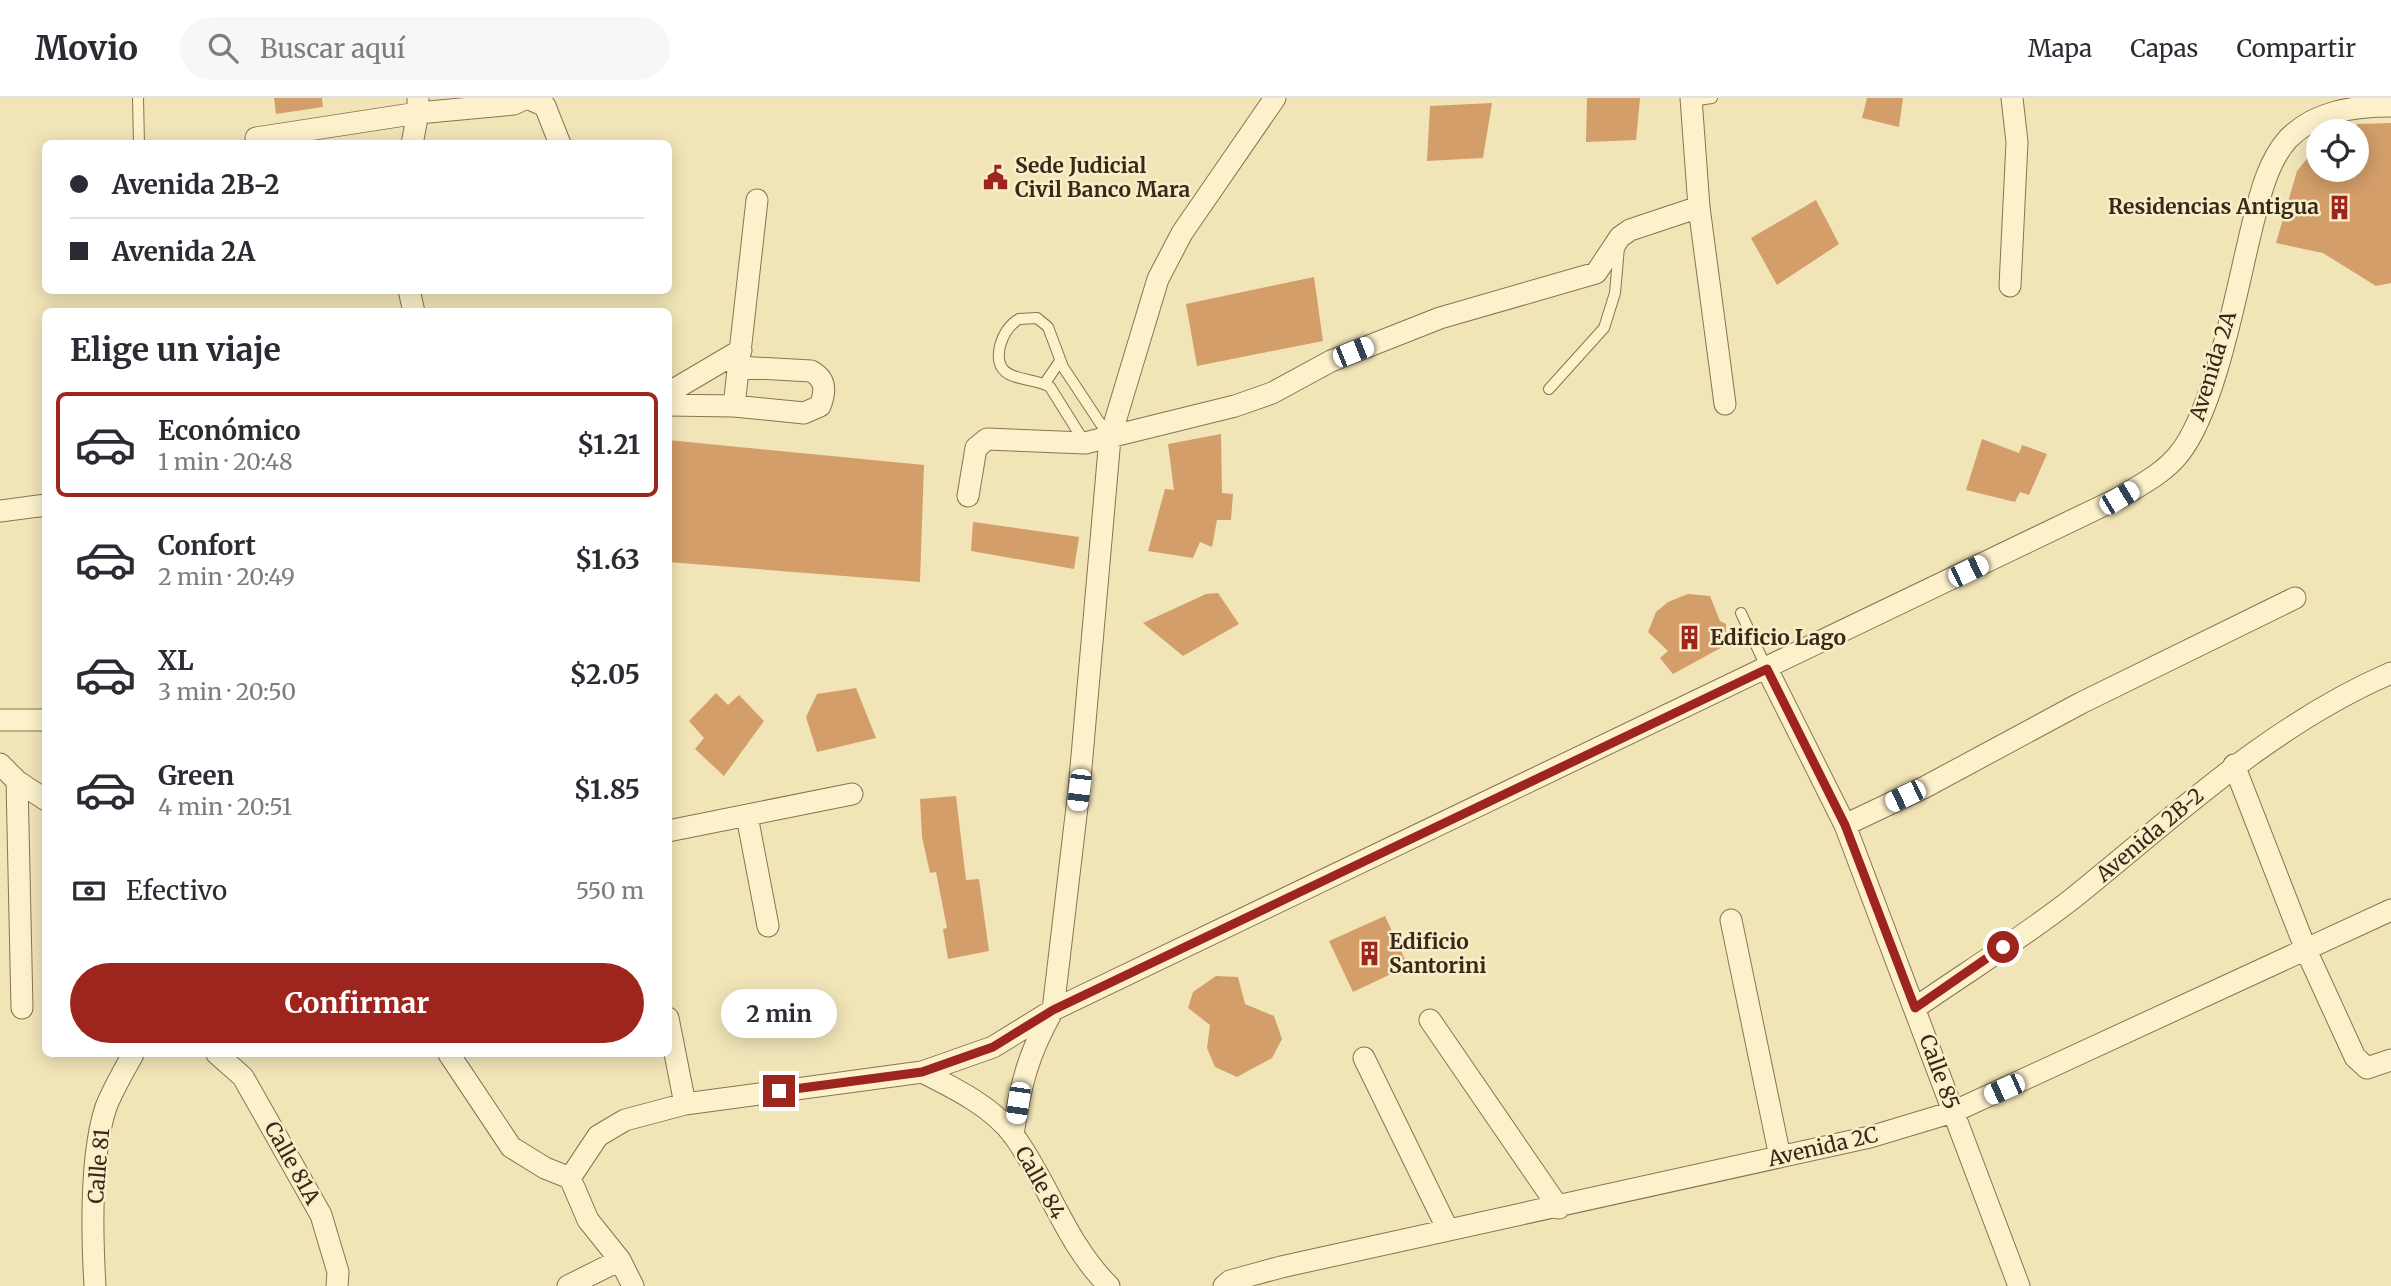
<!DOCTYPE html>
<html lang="es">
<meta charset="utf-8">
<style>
body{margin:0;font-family:Merriweather,serif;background:#f7f7f7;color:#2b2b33;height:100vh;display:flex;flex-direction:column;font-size:26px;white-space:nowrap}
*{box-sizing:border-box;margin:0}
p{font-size:23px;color:#7c7c81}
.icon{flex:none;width:38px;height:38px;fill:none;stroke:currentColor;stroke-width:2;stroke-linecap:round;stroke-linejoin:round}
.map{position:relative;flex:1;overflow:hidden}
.drawer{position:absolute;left:42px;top:210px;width:630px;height:749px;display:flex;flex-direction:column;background:#fff;border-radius:10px;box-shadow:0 4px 18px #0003}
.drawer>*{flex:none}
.banner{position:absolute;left:42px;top:42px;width:630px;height:154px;border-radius:10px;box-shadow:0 4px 18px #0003;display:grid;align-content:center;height:154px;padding:0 28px;background:#fff}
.controls{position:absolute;left:2306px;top:21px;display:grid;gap:14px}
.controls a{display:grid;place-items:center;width:63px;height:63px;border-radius:50%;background:#fff;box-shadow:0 4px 18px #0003;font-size:35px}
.end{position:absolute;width:32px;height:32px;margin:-16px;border:9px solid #9d251d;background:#fff;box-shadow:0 0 0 4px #fff}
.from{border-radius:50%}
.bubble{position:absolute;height:49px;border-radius:24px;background:#fff;box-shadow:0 4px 18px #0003;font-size:23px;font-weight:700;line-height:49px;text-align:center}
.car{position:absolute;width:21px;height:42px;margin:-21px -10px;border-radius:9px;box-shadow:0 0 5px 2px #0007;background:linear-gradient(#fff 24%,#345 0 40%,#fff 0 76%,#345 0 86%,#fff 0)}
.banner b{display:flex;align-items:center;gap:24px;height:66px;font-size:26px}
.banner b+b{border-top:2px solid #e1e1e2}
.banner i{width:18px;height:18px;background:#2b2b33}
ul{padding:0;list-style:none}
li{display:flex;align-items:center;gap:21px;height:105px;margin:0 14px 10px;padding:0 14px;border:4px solid transparent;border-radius:10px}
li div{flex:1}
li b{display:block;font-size:26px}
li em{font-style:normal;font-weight:700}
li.current{border-color:#9d251d}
li>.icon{width:63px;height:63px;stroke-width:1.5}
h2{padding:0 28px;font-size:32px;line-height:84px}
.pay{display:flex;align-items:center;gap:18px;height:77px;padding:0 28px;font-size:26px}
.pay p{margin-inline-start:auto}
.button{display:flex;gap:14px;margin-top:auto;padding:14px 28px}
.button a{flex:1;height:80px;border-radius:42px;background:#9d251d;color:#fff;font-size:28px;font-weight:700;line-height:80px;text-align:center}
header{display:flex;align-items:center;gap:42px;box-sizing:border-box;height:98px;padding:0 35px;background:#fff;border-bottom:2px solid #e1e1e2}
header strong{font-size:33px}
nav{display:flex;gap:38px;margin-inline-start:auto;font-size:24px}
.search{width:490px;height:63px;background:#f7f7f7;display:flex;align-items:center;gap:18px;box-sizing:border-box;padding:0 24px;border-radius:38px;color:#7c7c81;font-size:26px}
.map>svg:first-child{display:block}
</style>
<header>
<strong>Movio</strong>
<div class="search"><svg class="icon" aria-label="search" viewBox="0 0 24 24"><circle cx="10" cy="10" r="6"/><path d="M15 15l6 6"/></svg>Buscar aquí</div>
<nav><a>Mapa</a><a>Capas</a><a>Compartir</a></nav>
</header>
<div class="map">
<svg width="2391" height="1188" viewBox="0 0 2391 1188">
<rect width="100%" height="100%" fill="#f1e5b8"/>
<path fill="#d39e6a" d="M274,0H322L323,9L276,16Z
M1587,0H1640L1636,42L1586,44Z
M1867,0H1903L1899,29L1862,20Z
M1492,5L1483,60L1427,63L1430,8Z
M2391,25V185L2376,188L2323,155L2276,145L2297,73L2319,46V72H2357V26Z
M1816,102L1839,146L1777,187L1751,140Z
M1314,179L1323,243L1197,268L1186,206Z
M1221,336L1222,395L1233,396L1231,422H1217L1212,449L1200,444L1193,460L1148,453L1165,391L1174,392L1168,346Z
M1982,341L2019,355L2022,347L2047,356L2029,397L2020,394L2015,404L1966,392Z
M668,342L924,367L920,484L668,464Z
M973,424L1079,439L1074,471L971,453Z
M1218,495L1239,526L1183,558L1143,525L1206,496Z
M1688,496L1710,498L1720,523L1726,526V547L1673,576L1660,560L1668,553L1648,534L1656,514L1668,504Z
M856,590L876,640L817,654L806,619L817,596Z
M716,595L728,607L739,597L764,623L724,678L695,651L704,640L689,623Z
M956,698L966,782L979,781L989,853L948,861L943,831L947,830L936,774L930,775L922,739L920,701Z
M1385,818L1408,868L1353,894L1329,843Z
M1216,878L1238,879L1245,906L1274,918L1282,941L1272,960L1237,979L1215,969L1207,950L1210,927L1188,910L1193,894Z"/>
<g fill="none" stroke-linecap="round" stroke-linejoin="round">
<defs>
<path id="lane" d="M138,0L139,46
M1691,3L1712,0
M1045,285L1060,263
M1549,291L1604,230L1615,195L1619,149
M1085,345L1050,289C1032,277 991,287 1000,248C1003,237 1009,227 1019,221L1037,220L1048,229L1063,269L1110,340
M1741,515L1767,571"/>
<path id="street" d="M418,0V15L514,6L526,0
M527,0L545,8L560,46
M1691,0L1699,109L1725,306
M256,40L418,15L412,46
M2010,188L2017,44L2012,0
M409,192L414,214
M668,295L741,252
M668,307L734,308L804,315L820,308C826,293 826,281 811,273L738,269
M734,308L757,102
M968,398L976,350L987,341L1085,345L1235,308L1272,295L1331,263L1440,220L1596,175L1620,139L1630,132L1699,109
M0,413L46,407
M1767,571L1845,727L2019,1188
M0,622H46
M0,666L17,683L46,702
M2234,667L2306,852L2355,959L2367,970L2391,962
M17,683L22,910
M747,718L768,828
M1845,727L1925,689L2081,605L2295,500
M668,733L852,696
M1731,822L1780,1059
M1915,910C1967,874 2022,840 2072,801C2173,720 2270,627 2391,575
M668,920L685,1006
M1430,922L1559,1110
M217,956L243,979L321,1117L338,1174L337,1188
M449,956L511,1049L545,1070L570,1080
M1364,960L1448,1132
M922,974C954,990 993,1009 1014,1038C1049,1086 1066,1146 1109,1188
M1013,1037C1020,988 1028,956 1053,912L1079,692L1110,340L1158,181L1182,135L1275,0
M570,1080L598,1038L625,1022L685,1006L922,974L993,949L1053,912L2119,400C2140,387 2163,376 2179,356C2216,310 2237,189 2252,129C2259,101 2267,64 2288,41C2315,13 2354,8 2391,8
M570,1080L588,1122L620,1162L633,1188
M95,1188C92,1137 90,1057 106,1009C113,991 124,973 133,956
M568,1188L620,1162
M1224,1188L1230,1183L1281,1169L1870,1039L1953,1014L2391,812"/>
</defs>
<use href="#lane" stroke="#897352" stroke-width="12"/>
<use href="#street" stroke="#897352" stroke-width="23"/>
<use href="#lane" stroke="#fcf1cb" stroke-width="10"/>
<use href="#street" stroke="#fcf1cb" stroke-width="21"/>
</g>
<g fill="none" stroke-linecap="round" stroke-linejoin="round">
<path stroke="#9d251d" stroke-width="9" d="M779,993L922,974L993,949L1053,912L1767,571L1845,727L1915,910L2003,849"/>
</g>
<defs>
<symbol id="civic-bare" viewBox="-9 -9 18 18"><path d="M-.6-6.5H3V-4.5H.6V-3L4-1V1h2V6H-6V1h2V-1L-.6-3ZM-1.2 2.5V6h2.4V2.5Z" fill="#9d251d" stroke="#f8eec8" stroke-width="2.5" paint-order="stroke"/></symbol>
<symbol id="building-bare" viewBox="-9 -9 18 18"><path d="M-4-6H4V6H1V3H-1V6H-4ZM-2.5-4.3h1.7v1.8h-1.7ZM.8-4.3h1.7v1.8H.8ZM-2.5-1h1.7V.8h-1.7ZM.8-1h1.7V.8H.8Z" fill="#9d251d" stroke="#f8eec8" stroke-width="2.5" paint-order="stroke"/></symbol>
</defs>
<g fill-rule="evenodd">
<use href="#civic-bare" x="978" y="62" width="35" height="35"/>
<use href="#building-bare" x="2322" y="92" width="35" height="35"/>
<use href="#building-bare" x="1672" y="522" width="35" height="35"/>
<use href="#building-bare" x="1352" y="838" width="35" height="35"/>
</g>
<g text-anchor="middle" stroke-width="5" stroke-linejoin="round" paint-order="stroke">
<g font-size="21" font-weight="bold" fill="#362919" stroke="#f8eec8" text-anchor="start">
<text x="1015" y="75">Sede Judicial<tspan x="1015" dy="24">Civil Banco Mara</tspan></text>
<text x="2319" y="116" text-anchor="end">Residencias Antigua</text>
<text x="1710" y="547">Edificio Lago</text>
<text x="1389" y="851">Edificio<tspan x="1389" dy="24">Santorini</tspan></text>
</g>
<g font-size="21" fill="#362919" stroke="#f8eec8">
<text transform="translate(2213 268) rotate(-73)" y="7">Avenida 2A</text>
<text transform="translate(2150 737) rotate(-40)" y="7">Avenida 2B-2</text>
<text transform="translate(1939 974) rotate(70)" y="7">Calle 85</text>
<text transform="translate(1823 1049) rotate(-13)" y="7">Avenida 2C</text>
<text transform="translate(292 1065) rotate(61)" y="7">Calle 81A</text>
<text transform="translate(99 1068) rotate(-85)" y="7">Calle 81</text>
<text transform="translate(1040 1085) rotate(61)" y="7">Calle 84</text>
</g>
</g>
</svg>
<div class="controls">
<a><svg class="icon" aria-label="locate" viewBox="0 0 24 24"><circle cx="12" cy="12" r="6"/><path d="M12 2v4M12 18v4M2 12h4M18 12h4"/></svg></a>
</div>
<i class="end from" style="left:2003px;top:849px"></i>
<i class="end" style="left:779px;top:993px"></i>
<div class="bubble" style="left:721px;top:891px;width:116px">2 min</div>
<i class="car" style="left:1353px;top:254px;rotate:68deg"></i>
<i class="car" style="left:2119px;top:400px;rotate:59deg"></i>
<i class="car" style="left:1968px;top:473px;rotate:64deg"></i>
<i class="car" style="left:1079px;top:692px;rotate:187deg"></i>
<i class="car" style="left:1905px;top:698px;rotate:244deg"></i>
<i class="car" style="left:2004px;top:991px;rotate:246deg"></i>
<i class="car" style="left:1018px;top:1005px;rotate:188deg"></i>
<div class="banner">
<b><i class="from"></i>Avenida 2B-2</b>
<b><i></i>Avenida 2A</b>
</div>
<section class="drawer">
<h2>Elige un viaje</h2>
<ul>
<li class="current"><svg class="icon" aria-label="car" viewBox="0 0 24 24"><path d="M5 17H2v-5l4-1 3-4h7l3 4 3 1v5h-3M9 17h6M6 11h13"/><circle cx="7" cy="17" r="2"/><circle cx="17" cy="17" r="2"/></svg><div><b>Económico</b><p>1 min · 20:48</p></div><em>$1.21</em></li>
<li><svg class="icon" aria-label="car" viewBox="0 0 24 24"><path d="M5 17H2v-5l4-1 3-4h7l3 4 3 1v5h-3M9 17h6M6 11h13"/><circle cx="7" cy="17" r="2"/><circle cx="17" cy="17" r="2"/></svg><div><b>Confort</b><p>2 min · 20:49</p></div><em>$1.63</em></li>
<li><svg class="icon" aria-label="car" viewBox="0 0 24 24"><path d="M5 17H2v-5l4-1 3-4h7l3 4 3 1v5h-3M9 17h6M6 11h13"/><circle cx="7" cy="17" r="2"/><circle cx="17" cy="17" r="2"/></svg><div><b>XL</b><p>3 min · 20:50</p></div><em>$2.05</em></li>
<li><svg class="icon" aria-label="car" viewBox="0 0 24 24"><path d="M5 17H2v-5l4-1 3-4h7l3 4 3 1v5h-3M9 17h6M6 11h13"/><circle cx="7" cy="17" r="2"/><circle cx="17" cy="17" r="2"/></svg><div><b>Green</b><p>4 min · 20:51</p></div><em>$1.85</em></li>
</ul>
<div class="pay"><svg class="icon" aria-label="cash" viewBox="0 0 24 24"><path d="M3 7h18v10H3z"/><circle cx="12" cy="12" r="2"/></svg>Efectivo<p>550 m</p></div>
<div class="button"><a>Confirmar</a></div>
</section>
</div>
